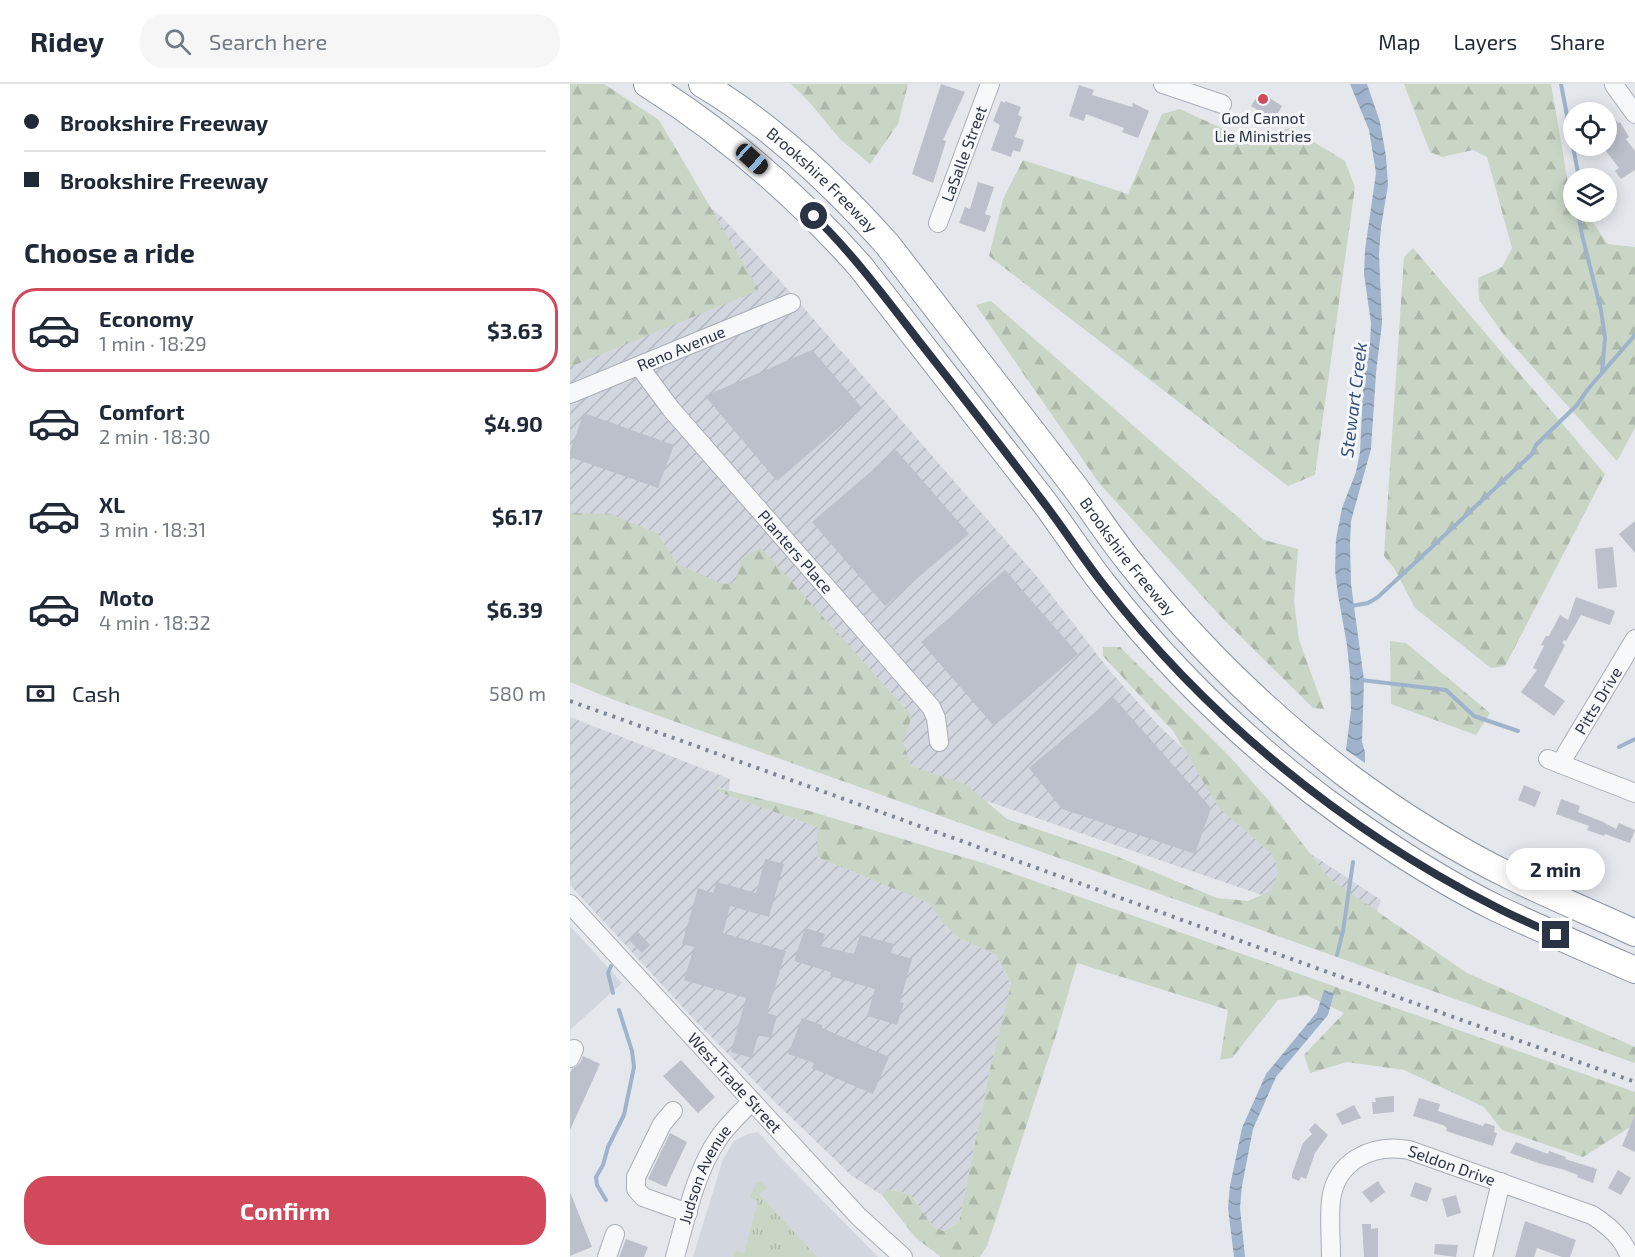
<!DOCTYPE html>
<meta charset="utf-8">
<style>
body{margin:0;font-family:"Exo 2",sans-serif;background:#f6f6f7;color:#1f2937;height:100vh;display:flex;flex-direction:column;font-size:22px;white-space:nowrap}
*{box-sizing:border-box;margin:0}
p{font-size:20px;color:#747a83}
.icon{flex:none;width:33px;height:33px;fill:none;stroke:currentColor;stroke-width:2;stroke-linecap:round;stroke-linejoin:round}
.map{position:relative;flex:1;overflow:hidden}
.side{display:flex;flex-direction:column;background:#fff;width:570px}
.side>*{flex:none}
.banner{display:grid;align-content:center;height:132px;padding:0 24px;background:#fff}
.fabs{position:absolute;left:993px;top:18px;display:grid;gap:12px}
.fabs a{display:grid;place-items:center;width:54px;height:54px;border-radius:50%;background:#fff;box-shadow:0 3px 15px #0003;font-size:30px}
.end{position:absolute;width:27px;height:27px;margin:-14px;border:8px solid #2b3445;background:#fff;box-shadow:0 0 0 3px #fff}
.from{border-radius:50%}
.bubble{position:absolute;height:42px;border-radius:21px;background:#fff;box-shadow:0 3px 15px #0003;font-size:20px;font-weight:700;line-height:42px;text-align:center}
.car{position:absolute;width:18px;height:36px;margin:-18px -9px;border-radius:8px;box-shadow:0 0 4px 2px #0007;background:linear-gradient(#222 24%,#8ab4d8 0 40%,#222 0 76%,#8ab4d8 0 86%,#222 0)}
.banner b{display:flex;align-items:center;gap:21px;height:57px;font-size:22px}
.banner b+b{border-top:2px solid #e0e1e3}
.banner i{width:15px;height:15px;background:#1f2937}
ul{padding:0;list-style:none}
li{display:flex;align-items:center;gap:18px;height:84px;margin:0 12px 9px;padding:0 12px;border:3px solid transparent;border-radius:24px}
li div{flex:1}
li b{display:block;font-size:22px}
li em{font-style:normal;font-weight:700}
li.on{border-color:#d1495b}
li>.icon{width:54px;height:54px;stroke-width:1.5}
h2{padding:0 24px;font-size:27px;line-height:72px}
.pay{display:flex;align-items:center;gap:15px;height:66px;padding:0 24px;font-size:22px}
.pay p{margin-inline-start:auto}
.button{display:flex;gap:12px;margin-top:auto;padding:12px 24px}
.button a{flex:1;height:69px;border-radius:24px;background:#d1495b;color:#fff;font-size:24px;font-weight:700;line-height:69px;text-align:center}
header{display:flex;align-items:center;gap:36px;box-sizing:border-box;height:84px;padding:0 30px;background:#fff;border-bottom:2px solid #e0e1e3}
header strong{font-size:28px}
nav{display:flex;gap:33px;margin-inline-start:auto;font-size:21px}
.search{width:420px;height:54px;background:#f6f6f7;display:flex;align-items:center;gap:15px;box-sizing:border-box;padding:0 21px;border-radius:24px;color:#747a83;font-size:22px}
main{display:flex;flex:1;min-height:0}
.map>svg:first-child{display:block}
</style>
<header>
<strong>Ridey</strong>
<div class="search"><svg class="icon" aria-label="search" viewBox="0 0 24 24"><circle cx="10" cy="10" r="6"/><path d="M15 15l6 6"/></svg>Search here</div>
<nav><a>Map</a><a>Layers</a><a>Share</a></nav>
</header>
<main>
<section class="side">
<div class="banner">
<b><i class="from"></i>Brookshire Freeway</b>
<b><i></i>Brookshire Freeway</b>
</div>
<h2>Choose a ride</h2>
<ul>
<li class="on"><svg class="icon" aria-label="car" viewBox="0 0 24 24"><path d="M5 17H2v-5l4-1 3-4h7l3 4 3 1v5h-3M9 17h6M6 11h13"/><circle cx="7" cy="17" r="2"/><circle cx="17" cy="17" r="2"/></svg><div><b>Economy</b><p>1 min · 18:29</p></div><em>$3.63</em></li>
<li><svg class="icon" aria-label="car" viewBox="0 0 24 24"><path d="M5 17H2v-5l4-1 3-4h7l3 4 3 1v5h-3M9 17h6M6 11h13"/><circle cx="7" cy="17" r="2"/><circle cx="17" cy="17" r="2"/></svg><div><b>Comfort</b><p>2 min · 18:30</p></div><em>$4.90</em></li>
<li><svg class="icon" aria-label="car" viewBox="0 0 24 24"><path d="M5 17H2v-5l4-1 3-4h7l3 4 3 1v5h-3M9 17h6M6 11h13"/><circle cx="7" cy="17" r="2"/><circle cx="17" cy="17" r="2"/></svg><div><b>XL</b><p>3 min · 18:31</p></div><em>$6.17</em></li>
<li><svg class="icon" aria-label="car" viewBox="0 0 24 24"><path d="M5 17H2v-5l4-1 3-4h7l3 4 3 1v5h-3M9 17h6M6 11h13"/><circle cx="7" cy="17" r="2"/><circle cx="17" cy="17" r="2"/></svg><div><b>Moto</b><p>4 min · 18:32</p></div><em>$6.39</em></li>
</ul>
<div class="pay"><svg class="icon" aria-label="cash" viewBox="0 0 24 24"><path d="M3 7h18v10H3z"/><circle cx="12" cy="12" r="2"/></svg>Cash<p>580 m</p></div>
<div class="button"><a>Confirm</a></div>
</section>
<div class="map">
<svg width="1065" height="1173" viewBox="0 0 1065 1173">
<defs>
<pattern id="industrial-furrows" width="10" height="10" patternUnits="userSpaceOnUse" patternTransform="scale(1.5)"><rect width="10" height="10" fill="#d2d6de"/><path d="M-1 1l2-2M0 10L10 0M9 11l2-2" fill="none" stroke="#b4b8c0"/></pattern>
<pattern id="grass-tufts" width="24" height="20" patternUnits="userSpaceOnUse" patternTransform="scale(1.5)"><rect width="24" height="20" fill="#c9d6c5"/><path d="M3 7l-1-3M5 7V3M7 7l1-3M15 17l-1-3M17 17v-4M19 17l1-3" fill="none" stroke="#adb8ab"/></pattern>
<pattern id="forest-firs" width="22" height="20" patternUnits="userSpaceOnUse" patternTransform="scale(1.5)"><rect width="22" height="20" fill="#c9d6c5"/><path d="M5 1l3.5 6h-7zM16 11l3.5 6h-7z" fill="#adb8ab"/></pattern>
<pattern id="water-waves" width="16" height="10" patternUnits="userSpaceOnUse" patternTransform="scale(1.5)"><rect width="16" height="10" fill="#9fb4cc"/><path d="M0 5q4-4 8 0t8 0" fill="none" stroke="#8293a7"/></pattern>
</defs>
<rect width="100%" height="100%" fill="#e4e7ec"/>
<path fill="#d2d6de" d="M0,842L52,899L0,946Z
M188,1048L212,1075L308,1173H123L153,1075L164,1057L178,1050Z"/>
<path fill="url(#industrial-furrows)" d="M59,60L151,132L207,193L469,495L539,586L589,642L655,704L721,757L811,816L800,848L197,642L0,562V85Z
M0,633L160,695L159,706L147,703L154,710L247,743V773L360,819L374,840L389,854L426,871L441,901L420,985L389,1138L374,1147L363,1143L340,1110L317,1105L312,1111L282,1092L204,1017L120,931L0,801Z"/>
<path fill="url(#grass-tufts)" d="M188,1098L192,1099L197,1104L189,1110L247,1173H164L163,1170L166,1167L174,1169L188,1117L180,1114L185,1101Z"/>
<path fill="url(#forest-firs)" d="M0,0H34L89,36L189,206L0,283Z
M221,0H338L328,40L300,80L270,55L241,20Z
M834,0H981L999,105L1003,111L1004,128H1015L1038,160L1065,163V344L1047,377L934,251L909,216L908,194L932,183L942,164L917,73L903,66L872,73L860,68Z
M610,25L675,55L721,44L775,77L785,103L745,391L718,402L419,172L433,115L453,76L558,110L592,30Z
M843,164L1035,390L935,582L921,584L845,524L824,484L814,472L834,173Z
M421,217L694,456L728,465L724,517L729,556L754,625L743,624L654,536L529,399L406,221Z
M0,429L40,430L87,449L107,480L153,500L165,499L171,474L191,464L342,632L333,658L341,682L397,701L437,735L541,770L647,814L678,817L701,807L708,788L703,771L649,724L603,647L533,572V563H550L661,674L700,718L760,795L897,889L1065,963V979L39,614L0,598Z
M820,557L836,559L920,629L906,651L821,620Z
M145,703L236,726L416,780L1065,1008V1040L1013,1073L932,1046L914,1023L834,986L777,978L740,989L734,971L774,929L736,911L708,916L662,974L650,976L658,926L507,879L486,951L417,1162L410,1173H371L346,1154L312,1111L317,1105L340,1110L363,1143L374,1147L389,1138L420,985L441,900L426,871L389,854L374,840L359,819L247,773V743L154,710Z"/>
<path fill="url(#water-waves)" d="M780,0H797L810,38L816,72L818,101L811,143L809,170L812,239L806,289L801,365L781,437L780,460L781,500L794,596L792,658L795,668V679L776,666L781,626L780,591L777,561L768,511L765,486L766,455L772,424L786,388L790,368L794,286L800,260L801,239L794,190L795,166L806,89L799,46Z
M754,906L764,909L758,931L706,993L683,1045L672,1102L670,1124L675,1173H664L658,1124L660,1102L672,1044L696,990L747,928Z"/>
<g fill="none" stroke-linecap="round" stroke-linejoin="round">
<path stroke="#9fb4cc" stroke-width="4" d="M991,0L1009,94
M1008,128L1012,151L1031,226L1035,254L1032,287
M781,522L798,519L808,513L962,370L966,361L1007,321L1018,305L1065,251
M791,596L876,606L904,632L948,647
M1049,663L1065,655
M767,871L773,847L783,778
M41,882L38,889L43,909
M36,1116L27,1101L26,1093L33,1081L38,1063L54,1031L64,983L62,967L49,926"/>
</g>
<path fill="#bbc0ca" d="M371,0L395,8L373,56L376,57L363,99L342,90Z
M509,1L524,6L522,11L562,23L563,19L579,27L568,54L552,48L554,44L516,30L514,37L499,32Z
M690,8L712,22L704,36L681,22Z
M431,17L435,19V17L451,23L448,31L452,33L445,53L454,56L450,68L443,66L441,73L421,66L430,41L423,37Z
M1045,35L1048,39L1050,38L1059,53L1056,55L1065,67V86L1051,95L1045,87L1049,84L1036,67V40Z
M408,98L424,103L415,130L421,132L415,148L389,139L395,123L400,125Z
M242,266L292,324L207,397L135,312Z
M14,329L104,361L88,404L0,373V367Z
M326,366L399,450L315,522L242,438Z
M1065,437V469L1049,450Z
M1043,463L1047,503L1028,505L1025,465Z
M435,486L508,570L424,642L351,558Z
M1006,513L1045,527L1040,541L1011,531L996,557L994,556L992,559L995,561L974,602L995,617L984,632L951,608L967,586L963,584L974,562L971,561L976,552H979L990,531L998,536Z
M543,613L641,724L625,770L492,725L459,684Z
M954,701L971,708L965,723L948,716Z
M991,715L1010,722L1008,728L1033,738L1046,745L1049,739L1065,746L1060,759L1035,750L1034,752L1017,746L1019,742L986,730Z
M195,775L214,780L199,833L160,822L153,849L216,867L197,929L207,932L201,954L188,951L182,974L161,968L176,914L114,896L124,863L112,860L128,804L143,809L147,798L186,809Z
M235,844L255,850L251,862L284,870L290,851L324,860L321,869L342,875L330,918L334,919L327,941L297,932L305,905L260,892L261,888L224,877Z
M67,847L80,861L72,869L59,856Z
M232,934L252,941V944L319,973L303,1010L242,984L244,979L218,970Z
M13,972L30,980L0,1046V989L2,985L10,979Z
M111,976L145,1013L128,1029L93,992Z
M824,1012V1028L803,1030L802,1018H806L805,1014Z
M849,1014L870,1020L868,1027L913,1042L915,1039L925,1042L924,1048L927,1049L923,1062L876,1047L877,1044L873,1041L843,1032Z
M784,1021L791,1034L772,1041L766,1030Z
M1065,1031V1068L1052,1062Z
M745,1039L758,1051L745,1069L736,1095L731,1093L729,1097L722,1094V1090L733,1059L742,1050L739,1046Z
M100,1049L117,1058L96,1103L78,1095Z
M946,1058L978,1070L979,1067L996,1073L995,1075L1027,1085L1023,1099L1007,1093L1008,1091L992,1085L971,1080L940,1069Z
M1048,1086L1061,1094L1051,1111L1038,1104Z
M808,1097L815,1108L801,1119L792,1108Z
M845,1098L862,1104L857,1118L840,1112Z
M0,1108L22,1163L0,1172Z
M886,1111L891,1129L877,1133L872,1115Z
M955,1137L1006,1156L1000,1173H992L967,1164L964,1173H945Z
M792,1140H801V1145L808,1144V1173H794Z
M56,1155L78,1163L74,1173H49Z
M865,1160L888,1161L886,1173L864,1170Z"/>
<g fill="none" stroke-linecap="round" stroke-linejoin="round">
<defs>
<g id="minor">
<path d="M593,0L652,20"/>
<path d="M1044,1L1065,30"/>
<path id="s1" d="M368,139L420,0"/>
<path id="s2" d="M69,282L101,325L361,623L366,634L369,658"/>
<path id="s3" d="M0,310L221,219"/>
<path d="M978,675L1065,709"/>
<path id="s4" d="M990,680L1065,555"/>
<path id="s5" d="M0,820L289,1133L333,1173"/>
<path d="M0,974L4,965"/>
<path d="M103,1027L92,1040L66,1093V1105L73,1113L118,1129"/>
<path d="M37,1173L45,1150"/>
<path id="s6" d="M105,1173C116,1134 125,1089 148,1055C157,1041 171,1029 182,1017"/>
<path id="s7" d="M761,1173C761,1154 759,1135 761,1116C766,1077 802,1059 839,1066L1022,1131C1039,1142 1052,1153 1060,1173"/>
<path d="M913,1173L931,1098"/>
</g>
<g id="highway">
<path d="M77,0C158,51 227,111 290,182C350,259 411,336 471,414C493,443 512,473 534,501C603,589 686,668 777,733C825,767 875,799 928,825C973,846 1019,866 1065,886"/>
<path id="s8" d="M132,0C200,40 264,101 317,160C377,238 438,316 498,394C521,423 540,454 563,482C626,561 698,631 778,692C829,730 885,765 942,793C982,813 1024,830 1065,849"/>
</g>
</defs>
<use href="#minor" stroke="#a9aeb7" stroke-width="20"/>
<use href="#highway" stroke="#8b94a3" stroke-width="28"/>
<use href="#minor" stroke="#f7f8fa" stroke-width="18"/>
<use href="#highway" stroke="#fff" stroke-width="26"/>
<path stroke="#7d8696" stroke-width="4" stroke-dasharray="3 6" stroke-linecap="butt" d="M0,617L1065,998"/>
</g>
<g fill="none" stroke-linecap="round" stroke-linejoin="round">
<path stroke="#2b3445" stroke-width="8" d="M244,132C284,171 317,216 352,261C392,312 432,363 471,415C492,442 511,472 533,500C637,634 773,745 924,822C944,833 965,841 986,851"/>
</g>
<circle fill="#d1495b" stroke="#f4f6f9" stroke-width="2" cx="693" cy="15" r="6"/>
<g text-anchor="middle" stroke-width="6" stroke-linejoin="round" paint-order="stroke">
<g font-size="16" fill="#2b3445" stroke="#f4f6f9">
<text x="693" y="40">God Cannot<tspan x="693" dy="18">Lie Ministries</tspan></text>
</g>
<g font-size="16" fill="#2b3445" stroke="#f4f6f9">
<text dy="6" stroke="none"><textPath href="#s1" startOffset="74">LaSalle Street</textPath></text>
<text dy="6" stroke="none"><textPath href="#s8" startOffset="154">Brookshire Freeway</textPath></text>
<text dy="6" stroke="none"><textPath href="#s3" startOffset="120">Reno Avenue</textPath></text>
<text dy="6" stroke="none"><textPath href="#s2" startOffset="243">Planters Place</textPath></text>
<text dy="6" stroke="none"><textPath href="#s8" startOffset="640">Brookshire Freeway</textPath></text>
<text dy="6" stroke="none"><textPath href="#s4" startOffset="74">Pitts Drive</textPath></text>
<text dy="6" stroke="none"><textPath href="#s5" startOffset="243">West Trade Street</textPath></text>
<text dy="6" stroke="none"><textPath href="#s7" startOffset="207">Seldon Drive</textPath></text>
<text dy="6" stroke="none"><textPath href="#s6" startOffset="88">Judson Avenue</textPath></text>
</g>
<g font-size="18" font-style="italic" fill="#34527a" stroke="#f4f6f9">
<text transform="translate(784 316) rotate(-83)" y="6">Stewart Creek</text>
</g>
</g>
</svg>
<div class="fabs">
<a><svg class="icon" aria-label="locate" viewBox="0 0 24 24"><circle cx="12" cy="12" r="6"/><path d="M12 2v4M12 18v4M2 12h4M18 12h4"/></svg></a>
<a><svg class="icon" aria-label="layers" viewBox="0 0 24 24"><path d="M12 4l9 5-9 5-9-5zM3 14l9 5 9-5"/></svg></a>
</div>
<i class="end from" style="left:244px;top:132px"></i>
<i class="end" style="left:986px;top:851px"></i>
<div class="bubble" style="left:936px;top:764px;width:99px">2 min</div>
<i class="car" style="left:182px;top:75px;rotate:132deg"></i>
</div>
</main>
